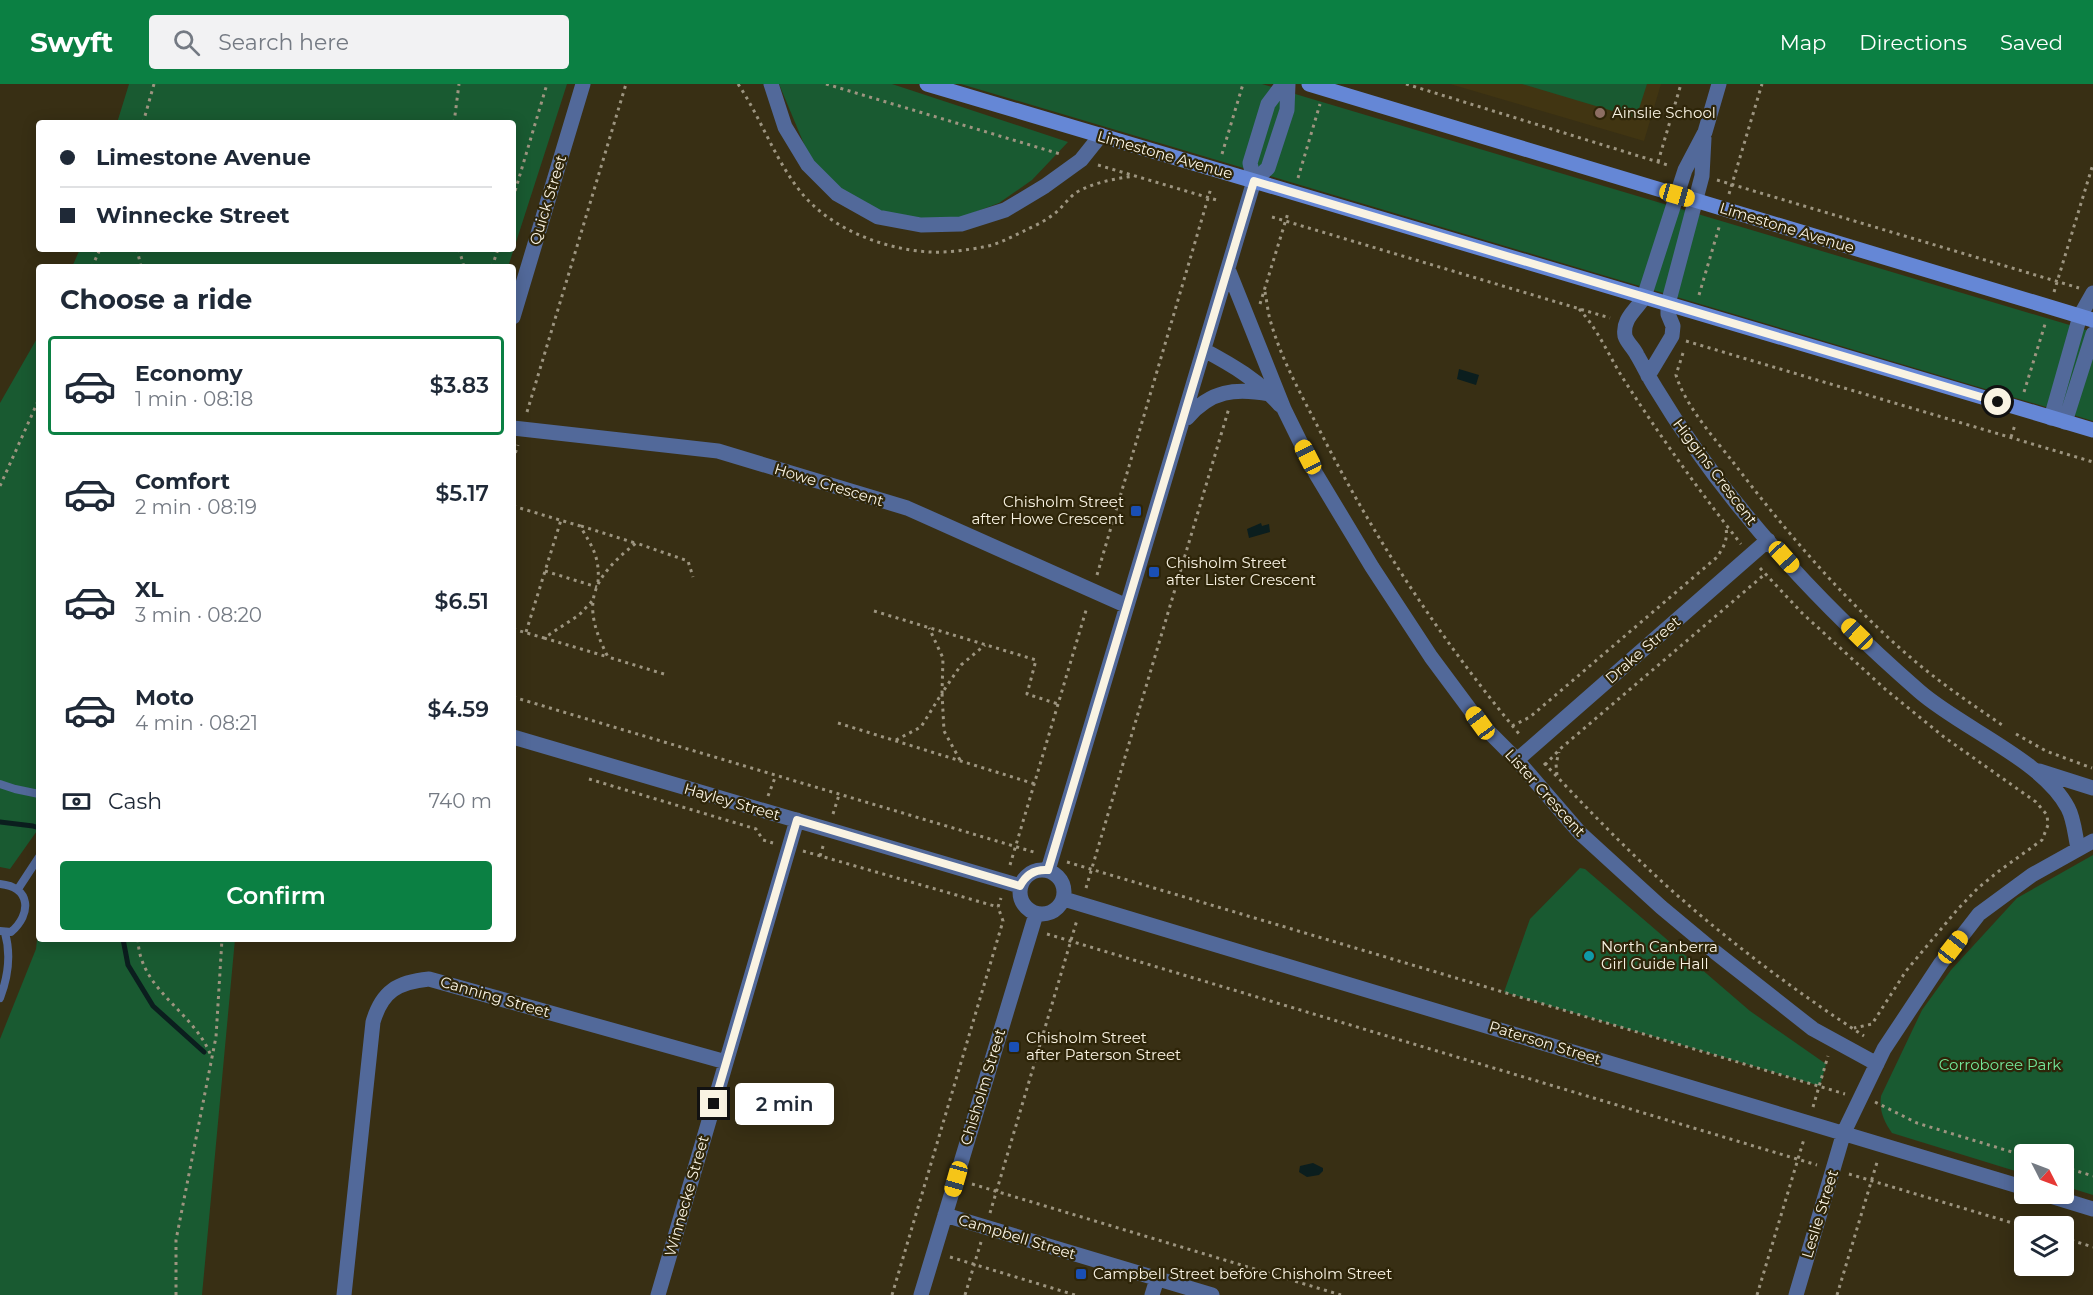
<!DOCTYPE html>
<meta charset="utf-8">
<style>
body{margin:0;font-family:Montserrat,sans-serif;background:#f2f2f3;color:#1f2937;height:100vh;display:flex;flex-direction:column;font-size:22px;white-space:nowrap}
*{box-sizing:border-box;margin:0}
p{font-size:20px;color:#747a83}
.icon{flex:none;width:33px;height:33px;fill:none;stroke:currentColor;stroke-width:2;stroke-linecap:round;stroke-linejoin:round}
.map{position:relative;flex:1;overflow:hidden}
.drawer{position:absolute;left:36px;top:180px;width:480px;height:678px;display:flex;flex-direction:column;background:#fff;border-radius:6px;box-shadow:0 3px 15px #0003}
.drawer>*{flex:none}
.banner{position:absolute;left:36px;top:36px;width:480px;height:132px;border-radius:6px;box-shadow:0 3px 15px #0003;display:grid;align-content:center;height:132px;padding:0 24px;background:#fff}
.needle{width:39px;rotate:132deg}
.fabs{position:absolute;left:2014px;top:1060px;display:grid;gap:12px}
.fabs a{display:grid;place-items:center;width:60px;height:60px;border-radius:6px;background:#fff;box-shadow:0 3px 15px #0003;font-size:30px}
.end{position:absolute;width:27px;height:27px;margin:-14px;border:8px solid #f9f3e3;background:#111;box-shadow:0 0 0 3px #111}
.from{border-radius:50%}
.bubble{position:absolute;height:42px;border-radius:6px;background:#fff;box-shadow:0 3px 15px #0003;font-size:20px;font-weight:600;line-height:42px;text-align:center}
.car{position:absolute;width:18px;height:36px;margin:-18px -9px;border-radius:8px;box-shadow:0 0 4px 2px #0007;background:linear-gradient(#f5c518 24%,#345 0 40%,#f5c518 0 76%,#345 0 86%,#f5c518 0)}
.banner b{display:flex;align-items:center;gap:21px;height:57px;font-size:22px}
.banner b+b{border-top:2px solid #e0e1e3}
.banner i{width:15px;height:15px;background:#1f2937}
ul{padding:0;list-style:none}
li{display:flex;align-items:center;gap:18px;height:99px;margin:0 12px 9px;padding:0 12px;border:3px solid transparent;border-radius:6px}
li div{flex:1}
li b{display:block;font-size:22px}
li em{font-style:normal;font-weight:600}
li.selected{border-color:#0b8043}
li>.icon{width:54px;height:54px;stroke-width:1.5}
h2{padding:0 24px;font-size:27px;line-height:72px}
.pay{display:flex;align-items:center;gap:15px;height:66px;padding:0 24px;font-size:22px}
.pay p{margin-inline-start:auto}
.button{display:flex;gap:12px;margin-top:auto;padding:12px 24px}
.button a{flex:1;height:69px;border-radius:6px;background:#0b8043;color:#fff;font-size:24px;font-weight:600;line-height:69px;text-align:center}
header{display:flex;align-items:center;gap:36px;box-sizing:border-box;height:84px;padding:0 30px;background:#0b8043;color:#fff}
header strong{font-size:28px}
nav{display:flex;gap:33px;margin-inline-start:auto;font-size:21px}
.search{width:420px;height:54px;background:#f2f2f3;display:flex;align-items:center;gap:15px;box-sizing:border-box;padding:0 21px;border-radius:6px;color:#747a83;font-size:22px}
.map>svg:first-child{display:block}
</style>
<header>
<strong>Swyft</strong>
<div class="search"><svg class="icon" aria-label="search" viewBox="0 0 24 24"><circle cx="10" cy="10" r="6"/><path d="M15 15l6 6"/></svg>Search here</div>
<nav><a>Map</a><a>Directions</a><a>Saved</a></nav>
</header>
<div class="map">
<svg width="2093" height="1211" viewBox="0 0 2093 1211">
<rect width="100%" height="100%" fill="#382f14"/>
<path fill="#413512" d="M1450,0H1661L1644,57Z"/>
<path fill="#195a31" d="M129,0H567L508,183H72L80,165H513V39H117Z
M779,0H892L1068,58L1032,96L999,119L962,133L919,136L880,130L839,103L809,72Z
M961,0H1262L2093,248V337Z
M1522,0H1647L1636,34Z
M39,251V744L10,785L0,783V319Z
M2093,771V1111L2064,1102V1071H2025V1090L1892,1049C1884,1037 1879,1027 1881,1012L1922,926L1951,886L2017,814Z
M1580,784L1585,785L1750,927L1826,980L1820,1002L1504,908L1530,835Z
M39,838V855H235L202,1211H0V955L36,865Z"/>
<path fill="#0b1e1e" d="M1459,285L1479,291L1476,301L1457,295Z
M1261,439L1262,442L1269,440L1270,448L1249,454L1247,445Z
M1313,1079L1323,1084V1087L1319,1091L1307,1093L1299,1088L1300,1082Z"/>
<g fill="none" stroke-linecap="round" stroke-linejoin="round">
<path stroke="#0b1e1e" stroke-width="5" d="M0,738L33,742L39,744
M123,855L128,881L153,922L204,968"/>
<path stroke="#9d9580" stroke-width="3" stroke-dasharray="3 4.5" stroke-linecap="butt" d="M738,0C761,34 774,74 800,107C829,144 882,165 929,168C946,169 967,166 983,163C997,161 1009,154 1022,148C1032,143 1044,138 1054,130C1062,124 1068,114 1077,108C1095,98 1114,95 1134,92
M826,0L1060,70
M1406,0L1671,82
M143,39L154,0
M454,39L459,0
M1222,70L1243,0
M1658,78L1681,0
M1098,81L1220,117
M1298,94L1320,20
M1717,96L2079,204
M1729,110L1762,0
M513,114L547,0
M1272,133L1610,234
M137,165L141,183
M459,165L464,183
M92,183L100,165
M492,183L498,165
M1265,208C1267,218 1268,230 1271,239C1282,277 1302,312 1320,347C1375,456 1442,557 1520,651
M2054,208L2093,80
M1699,211L1720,140
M1260,220L1288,129
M1579,225C1599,246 1610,275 1626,299C1662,355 1700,408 1741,460
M1686,257L2093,378
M1683,269L1676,291C1685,321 1714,354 1733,378C1786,448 1844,516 1910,573C1940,599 1973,621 2005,643
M2024,308L2046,237
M527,328L626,0
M2011,353L2015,341
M513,376L518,361
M0,402L39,315
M513,422L580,442C592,462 600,473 598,498
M581,442L635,459
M1760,484L1802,529L1885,605L1944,653L2036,718L2047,731L2048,741L2042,756L1999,787L1978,804L1957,826L1906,887L1872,940L1854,944
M545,487L597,503
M1097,491L1211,104
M874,527L1036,576L1027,610L1058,620
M513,545L544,554L579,531L593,516
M526,548L561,436
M544,554L608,573
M664,590L608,573C580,519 591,495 636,459L688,477L693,493
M513,613L1037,769
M838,639L1035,700
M1512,642L1530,633L1716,474C1723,465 1728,456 1726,444
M2016,650L2046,667L2092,684
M896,656L921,643L942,609L943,574L929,544
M960,676L944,647L942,609L961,581L985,561
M1544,679C1581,718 1618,757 1657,793C1721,852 1792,905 1864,952
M1545,681L1560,665L1765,490
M1557,691L1556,680L1559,668
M589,695L756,745L763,756L773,759
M768,712L776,691
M833,730L839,711
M803,767L998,823
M820,772L824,759
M1067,778L1845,1010
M1010,781L1087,523
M1086,804L1229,324
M1047,850L1817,1081
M138,855C139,906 194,927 211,972
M1875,1018L1917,1039L2025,1072
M1813,1023L1828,972
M2064,1083L2093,1092
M1849,1090L2026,1143
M972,1100L1341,1211
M990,1129L1077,836
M2064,1154L2093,1163
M950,1173L1075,1211
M176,1211V1156L216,953L222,855
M892,1211L1003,837L998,823L1001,814
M965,1211L981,1158
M1757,1211L1804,1055
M1837,1211L1878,1075"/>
<path stroke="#52699a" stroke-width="8" d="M0,700L15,705L39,710
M0,800C31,803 32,830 11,848L0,847
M18,805L39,773
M0,914C8,893 11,870 5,849"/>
<path stroke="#52699a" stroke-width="15" d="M771,0L785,43L808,81L837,110L878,133L921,141L961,140L1005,126L1045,102L1081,76L1101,51
M1719,0L1705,48L1685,86L1644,213C1637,226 1622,234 1625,252C1627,259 1634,264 1637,271C1643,281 1648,292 1655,303C1724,418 1818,519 1919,607C1961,644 2043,676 2068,724C2074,735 2075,751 2078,764
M1254,97L1250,79L1268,20L1283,0
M1228,185L1284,325L1316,390L1372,483L1431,573L1480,639L1517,676L1580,749L1661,823L1715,868L1813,945L1877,980
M513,233L583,0
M1204,266C1232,281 1258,296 1280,321
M1648,292L1672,252L1673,242L1668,230V220L1702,92L1704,54
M1187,334C1211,306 1235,304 1270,310
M2051,334L2080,232L2093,209
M2065,338L2093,250
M513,344L718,367L907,424L1127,522
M513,653L1020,802
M1517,676L1768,456
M2039,687L2093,704
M1020 808a22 22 0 1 1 44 0a22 22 0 1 1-44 0Z
M1048,786L1254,97L1268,84L1287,26L1288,0
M1064,815L2025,1104
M2044,1110L2093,1125
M945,1131L1212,1211
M344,1211L373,938C382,907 398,898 429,895L726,978
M658,1211L797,736
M921,1211L1036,830
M1152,1211L1157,1195
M1796,1211L1844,1048L1884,965L1941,879L1979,830L2032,791L2093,757"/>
<path stroke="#6587d6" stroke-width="15" d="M927,0L2093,346
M1309,0L2093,236"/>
</g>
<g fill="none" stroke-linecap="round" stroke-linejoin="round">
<path stroke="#f9f3e3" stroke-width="8" d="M714,1020L797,736L1020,802C1026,790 1035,785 1048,786L1254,97L1998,318"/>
</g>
<circle fill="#8d6e63" stroke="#2e2509" stroke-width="2" cx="1600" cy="29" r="6"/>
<g fill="#1a4fb4" stroke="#2e2509" stroke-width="2">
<rect x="1130" y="421" width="12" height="12" rx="3"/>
<rect x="1148" y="482" width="12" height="12" rx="3"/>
<rect x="1008" y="957" width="12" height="12" rx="3"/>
<rect x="1075" y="1184" width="12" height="12" rx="3"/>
</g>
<circle fill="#0f9aa8" stroke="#2e2509" stroke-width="2" cx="1589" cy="872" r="6"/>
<g text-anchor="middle" stroke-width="4.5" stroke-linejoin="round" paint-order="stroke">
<g font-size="15" fill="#f9f3e3" stroke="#2e2509" text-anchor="start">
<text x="1612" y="34">Ainslie School</text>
<text x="1124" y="423" text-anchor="end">Chisholm Street<tspan x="1124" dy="17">after Howe Crescent</tspan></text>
<text x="1166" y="484">Chisholm Street<tspan x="1166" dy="17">after Lister Crescent</tspan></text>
<text x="1601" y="868">North Canberra<tspan x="1601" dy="17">Girl Guide Hall</tspan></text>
<text x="1026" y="959">Chisholm Street<tspan x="1026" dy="17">after Paterson Street</tspan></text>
<text x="1093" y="1195">Campbell Street before Chisholm Street</text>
</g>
<g font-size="15" fill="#f9f3e3" stroke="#2e2509">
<text transform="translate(1165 71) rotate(16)" y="5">Limestone Avenue</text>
<text transform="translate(548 116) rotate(-73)" y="5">Quick Street</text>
<text transform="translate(1787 144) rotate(17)" y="5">Limestone Avenue</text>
<text transform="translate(1715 388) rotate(53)" y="5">Higgins Crescent</text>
<text transform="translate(829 401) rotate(17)" y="5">Howe Crescent</text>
<text transform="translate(1643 566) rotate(-41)" y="5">Drake Street</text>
<text transform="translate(1545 709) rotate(48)" y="5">Lister Crescent</text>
<text transform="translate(732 718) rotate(16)" y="5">Hayley Street</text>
<text transform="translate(495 913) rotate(16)" y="5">Canning Street</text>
<text transform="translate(1545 959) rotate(17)" y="5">Paterson Street</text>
<text transform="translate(983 1003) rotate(-73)" y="5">Chisholm Street</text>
<text transform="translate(687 1112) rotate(-74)" y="5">Winnecke Street</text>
<text transform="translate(1820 1130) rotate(-73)" y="5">Leslie Street</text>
<text transform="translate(1017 1153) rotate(17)" y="5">Campbell Street</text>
</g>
<g font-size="15" fill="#73e899" stroke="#2e2509">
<text x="2000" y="986">Corroboree Park</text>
</g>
</g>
</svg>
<div class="fabs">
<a><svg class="needle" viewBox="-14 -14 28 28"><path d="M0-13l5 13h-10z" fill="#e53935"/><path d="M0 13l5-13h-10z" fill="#747a83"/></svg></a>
<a><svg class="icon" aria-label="layers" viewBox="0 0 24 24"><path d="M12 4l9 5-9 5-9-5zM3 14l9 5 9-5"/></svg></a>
</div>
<i class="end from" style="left:1998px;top:318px"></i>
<i class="end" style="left:714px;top:1020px"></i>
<div class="bubble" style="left:735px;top:999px;width:99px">2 min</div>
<i class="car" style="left:1677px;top:111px;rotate:106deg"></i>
<i class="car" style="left:1308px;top:373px;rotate:333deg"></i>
<i class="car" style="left:1784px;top:473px;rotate:138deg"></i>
<i class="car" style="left:1857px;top:550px;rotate:314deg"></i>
<i class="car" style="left:1480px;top:639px;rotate:324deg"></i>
<i class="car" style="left:1953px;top:863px;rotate:38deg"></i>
<i class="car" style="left:956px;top:1095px;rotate:196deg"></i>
<div class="banner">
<b><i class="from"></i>Limestone Avenue</b>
<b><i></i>Winnecke Street</b>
</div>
<section class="drawer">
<h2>Choose a ride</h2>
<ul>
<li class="selected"><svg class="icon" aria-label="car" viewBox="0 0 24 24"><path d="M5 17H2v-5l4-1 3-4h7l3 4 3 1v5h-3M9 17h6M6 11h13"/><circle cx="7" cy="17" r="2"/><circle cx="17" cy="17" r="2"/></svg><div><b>Economy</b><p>1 min · 08:18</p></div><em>$3.83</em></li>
<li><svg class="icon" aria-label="car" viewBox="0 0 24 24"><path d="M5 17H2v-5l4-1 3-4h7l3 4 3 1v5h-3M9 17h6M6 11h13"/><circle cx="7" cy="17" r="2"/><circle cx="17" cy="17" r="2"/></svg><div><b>Comfort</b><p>2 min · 08:19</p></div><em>$5.17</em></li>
<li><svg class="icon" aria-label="car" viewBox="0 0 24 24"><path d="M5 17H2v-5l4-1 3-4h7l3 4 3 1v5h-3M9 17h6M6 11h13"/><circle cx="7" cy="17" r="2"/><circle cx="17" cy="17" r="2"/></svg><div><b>XL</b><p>3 min · 08:20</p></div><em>$6.51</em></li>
<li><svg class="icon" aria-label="car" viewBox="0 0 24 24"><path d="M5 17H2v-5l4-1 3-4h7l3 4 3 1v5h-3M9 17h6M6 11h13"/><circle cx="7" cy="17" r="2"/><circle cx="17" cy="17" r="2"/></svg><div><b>Moto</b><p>4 min · 08:21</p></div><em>$4.59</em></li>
</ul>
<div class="pay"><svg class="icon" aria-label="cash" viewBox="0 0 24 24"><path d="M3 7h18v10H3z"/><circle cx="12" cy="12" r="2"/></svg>Cash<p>740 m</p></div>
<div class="button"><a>Confirm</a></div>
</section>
</div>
